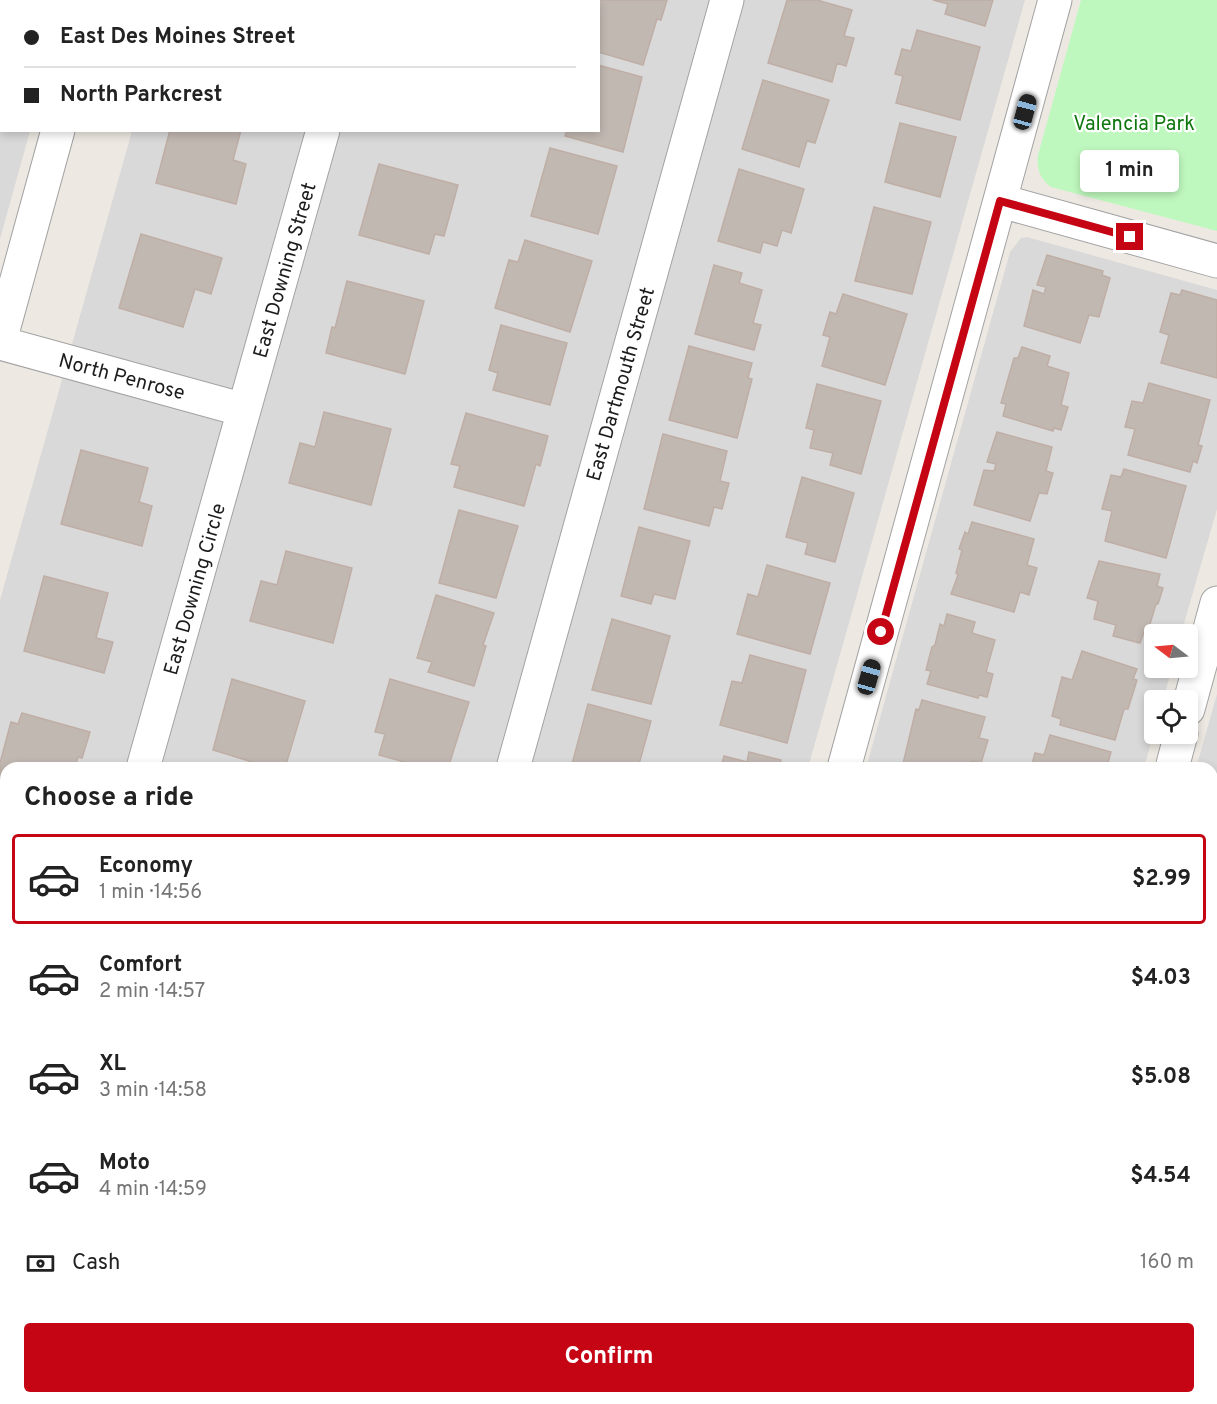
<!DOCTYPE html>
<meta charset="utf-8">
<style>
body{margin:0;font-family:Overpass,sans-serif;background:#f2f2f2;color:#222;height:100vh;display:flex;flex-direction:column;font-size:22px;white-space:nowrap}
*{box-sizing:border-box;margin:0}
p{font-size:20px;color:#767676}
.icon{flex:none;width:33px;height:33px;fill:none;stroke:currentColor;stroke-width:2;stroke-linecap:round;stroke-linejoin:round}
.map{position:relative;flex:1;overflow:hidden}
.drawer{position:absolute;left:0px;top:762px;width:1218px;height:642px;display:flex;flex-direction:column;background:#fff;border-radius:18px 18px 0 0;box-shadow:0 3px 9px #0003}
.drawer>*{flex:none}
.top-card{position:absolute;left:0px;top:0px;width:600px;height:132px;box-shadow:0 3px 9px #0003;display:grid;align-content:center;height:132px;padding:0 24px;background:#fff}
.needle{width:39px;rotate:286deg}
.controls{position:absolute;left:1144px;top:624px;display:grid;gap:12px}
.controls a{display:grid;place-items:center;width:54px;height:54px;border-radius:6px;background:#fff;box-shadow:0 3px 9px #0003;font-size:30px}
.end{position:absolute;width:27px;height:27px;margin:-14px;border:8px solid #c50414;background:#fff;box-shadow:0 0 0 3px #fff}
.from{border-radius:50%}
.bubble{position:absolute;height:42px;border-radius:6px;background:#fff;box-shadow:0 3px 9px #0003;font-size:20px;font-weight:700;line-height:42px;text-align:center}
.car{position:absolute;width:18px;height:36px;margin:-18px -9px;border-radius:8px;box-shadow:0 0 4px 2px #0007;background:linear-gradient(#222 24%,#8ab4d8 0 40%,#222 0 76%,#8ab4d8 0 86%,#222 0)}
.top-card b{display:flex;align-items:center;gap:21px;height:57px;font-size:22px}
.top-card b+b{border-top:2px solid #e0e0e0}
.top-card i{width:15px;height:15px;background:#222}
ul{padding:0;list-style:none}
li{display:flex;align-items:center;gap:18px;height:90px;margin:0 12px 9px;padding:0 12px;border:3px solid transparent;border-radius:6px}
li div{flex:1}
li b{display:block;font-size:22px}
li em{font-style:normal;font-weight:700}
li.selected{border-color:#c50414}
li>.icon{width:54px;height:54px;stroke-width:1.5}
h2{padding:0 24px;font-size:27px;line-height:72px}
.pay{display:flex;align-items:center;gap:15px;height:66px;padding:0 24px;font-size:22px}
.pay p{margin-inline-start:auto}
.button{display:flex;gap:12px;margin-top:auto;padding:12px 24px}
.button a{flex:1;height:69px;border-radius:6px;background:#c50414;color:#fff;font-size:24px;font-weight:700;line-height:69px;text-align:center}
.map>svg:first-child{display:block}
</style>
<div class="map">
<svg width="1217" height="1404" viewBox="0 0 1217 1404">
<rect width="100%" height="100%" fill="#ede9e2"/>
<path fill="#dad9d9" d="M0,0H66L2,2V130L30,131L0,239Z
M169,0H1025L808,768H6V1024L0,1022V600L132,131L598,130V2L168,1Z
M1027,237L1217,290V509L1181,634H1155V668H1172L1163,700H1155V728L1144,768H866L1010,252L1021,238Z
M1217,694V1190L1212,1206V768H1196Z
M0,1191L6,1193V1398H179L175,1404H0Z
M272,1398H389L387,1404H276Z
M461,1398H719L740,1404H459Z"/>
<path fill="#bff8be" d="M1081,0H1217V231L1051,187C1040,179 1036,168 1038,155Z
M1217,1190V1404H1168L1148,1398H1212V1206Z"/>
<path fill="#c2b8b2" stroke="#bfaea5" stroke-width="1.5" d="M208,0H267L272,2H207Z
M592,0H667L661,20L657,19L643,65L598,52V2H592Z
M787,0H817L852,10L844,36L854,38L846,66L837,63L832,82L768,63Z
M933,0H993L985,26L945,14L948,4Z
M917,30L980,47L960,120L896,103L903,76L895,74L902,49L911,51Z
M598,65L642,77L623,152L565,136L567,130H598Z
M763,80L829,100L815,143L807,141L799,167L742,149Z
M900,123L956,137L940,197L885,182Z
M170,130H241L233,160L246,164L236,204L156,183Z
M550,148L617,166L598,234L531,216Z
M379,164L458,185L444,236L435,234L429,254L359,235Z
M739,169L804,189L791,233L782,230L777,246L763,242L760,253L718,241Z
M874,207L931,222L912,294L855,281Z
M141,234L222,258L211,294L195,289L183,327L119,308Z
M525,240L592,261L570,332L495,308L509,260L518,262Z
M1047,255L1103,271L1102,275L1110,278L1099,317L1089,315L1080,343L1024,326L1033,290L1044,294L1046,287L1037,285Z
M714,265L742,273L739,283L762,290L753,323L761,325L754,350L695,334Z
M347,281L424,301L405,374L326,353L332,327L335,328Z
M1182,290L1217,300V378L1161,363L1169,335L1160,332L1171,293L1180,295Z
M843,294L907,314L885,385L822,366L830,337L823,335L830,312L836,314Z
M501,325L567,343L550,405L493,390L498,373L489,370Z
M689,346L752,363L748,378L752,379L737,438L669,420Z
M1022,347L1050,356L1047,366L1069,373L1061,405L1068,407L1061,430L1054,428L1053,431L1003,416L1006,404L1001,403L1014,358H1018Z
M1149,383L1210,400L1198,445L1202,446L1197,463L1193,461L1190,472L1128,455L1135,429L1125,427L1132,401L1143,403Z
M817,384L881,401L861,474L830,465L833,453L810,448L814,430L806,428Z
M324,412L391,429L371,505L289,483L300,443L315,447Z
M466,413L548,436L540,466L536,464L524,506L454,487L460,466L451,464Z
M997,432L1052,447L1046,471L1053,473L1047,494L1039,493L1030,521L974,505L984,470L994,471L996,464L987,462Z
M663,434L727,451L720,481L729,483L722,509L714,507L709,526L644,509Z
M81,450L148,468L139,502L152,506L142,546L61,524Z
M1124,469L1186,486L1166,558L1105,541L1112,511L1102,509L1111,475L1121,477Z
M802,477L854,493L835,562L805,554L808,543L786,537Z
M459,510L518,526L496,598L439,583Z
M972,522L1034,539L1027,565L1037,568L1029,595L1020,592L1014,612L951,594L958,575L956,573L962,550L959,549L965,532L968,534Z
M639,527L690,541L675,599L654,594L651,604L621,596Z
M286,551L352,568L333,643L250,621L261,581L277,585Z
M1099,561L1160,574L1157,586L1163,588L1158,604H1156L1147,634L1144,632L1140,643L1113,636L1116,625L1094,619L1098,601L1087,598Z
M767,565L830,583L810,654L737,634L748,594L758,597Z
M44,576L108,593L96,638L113,642L104,673L24,651Z
M436,595L494,613L483,645L486,646L474,686L428,672L432,662L417,658Z
M947,614L975,622L972,633L995,640L986,672L993,674L987,697L979,695L978,698L927,684L931,671L926,670L932,647L935,645L940,624L944,626Z
M612,619L670,636L651,704L592,690Z
M1082,651L1137,669L1133,679L1137,680L1128,709H1124L1115,740L1060,725L1061,719L1052,716L1062,677L1072,680Z
M750,655L806,670L787,743L720,725L732,681L742,683Z
M232,679L305,701L285,768H272L213,750Z
M390,679L469,702L448,768H426L379,755L385,734L375,732Z
M922,700L985,717L979,738L988,740L981,763L972,761L970,768H902L916,709L919,710Z
M588,704L651,721L638,768H571Z
M22,713L90,732L82,758L78,757L75,768H6V786L0,784V763L11,722L18,724Z
M1050,735L1111,752L1108,763L1112,764L1111,768H1031L1035,753L1044,755Z
M749,752L781,760L779,768H721L724,756L747,762Z
M1217,829V895L1212,893V832L1216,833Z
M0,843L6,845V923L0,921Z
M1212,911L1217,913V991L1212,989Z
M1212,1007L1217,1008V1057L1212,1056Z
M0,1387L6,1391V1398H16L25,1404H0Z
M473,1398H523L522,1402L528,1404H472Z"/>
<g fill="none" stroke-linecap="round" stroke-linejoin="round">
<defs>
<path id="minor" d="M47,0L52,2
M94,2L95,0
M360,2V0
M1001,201L1217,261
M0,341L58,130
M0,343L244,410
M1188,709L1217,603
M143,768L323,130
M513,768L727,0
M844,768L1055,0
M1172,768L1181,734
M424,1404L426,1398"/>
<path id="major" d="M0,1120L6,1122
M980,1398L1000,1404"/>
</defs>
<use href="#minor" stroke="#a3a3a3" stroke-width="35"/>
<use href="#major" stroke="#925603" stroke-width="35"/>
<use href="#minor" stroke="#fff" stroke-width="33"/>
<use href="#major" stroke="#fac99b" stroke-width="33"/>
</g>
<g fill="none" stroke-linecap="round" stroke-linejoin="round">
<path stroke="#c50414" stroke-width="8" d="M881,632L1000,201L1130,237"/>
</g>
<g text-anchor="middle" stroke-width="4.5" stroke-linejoin="round" paint-order="stroke">
<g font-size="20" fill="#0d770d" stroke="#fff">
<text x="1134" y="130">Valencia Park</text>
</g>
<g font-size="20" fill="#1c1c1c" stroke="#fff">
<text transform="translate(284 270) rotate(-74)" y="7">East Downing Street</text>
<text transform="translate(122 376) rotate(15)" y="7">North Penrose</text>
<text transform="translate(620 384) rotate(-74)" y="7">East Dartmouth Street</text>
<text transform="translate(194 589) rotate(-74)" y="7">East Downing Circle</text>
</g>
</g>
</svg>
<div class="controls">
<a><svg class="needle" viewBox="-14 -14 28 28"><path d="M0-13l5 13h-10z" fill="#e53935"/><path d="M0 13l5-13h-10z" fill="#767676"/></svg></a>
<a><svg class="icon" aria-label="locate" viewBox="0 0 24 24"><circle cx="12" cy="12" r="6"/><path d="M12 2v4M12 18v4M2 12h4M18 12h4"/></svg></a>
</div>
<i class="end from" style="left:881px;top:632px"></i>
<i class="end" style="left:1130px;top:237px"></i>
<div class="bubble" style="left:1080px;top:150px;width:99px">1 min</div>
<i class="car" style="left:1025px;top:112px;rotate:15deg"></i>
<i class="car" style="left:869px;top:677px;rotate:16deg"></i>
<div class="top-card">
<b><i class="from"></i>East Des Moines Street</b>
<b><i></i>North Parkcrest</b>
</div>
<section class="drawer">
<h2>Choose a ride</h2>
<ul>
<li class="selected"><svg class="icon" aria-label="car" viewBox="0 0 24 24"><path d="M5 17H2v-5l4-1 3-4h7l3 4 3 1v5h-3M9 17h6M6 11h13"/><circle cx="7" cy="17" r="2"/><circle cx="17" cy="17" r="2"/></svg><div><b>Economy</b><p>1 min · 14:56</p></div><em>$2.99</em></li>
<li><svg class="icon" aria-label="car" viewBox="0 0 24 24"><path d="M5 17H2v-5l4-1 3-4h7l3 4 3 1v5h-3M9 17h6M6 11h13"/><circle cx="7" cy="17" r="2"/><circle cx="17" cy="17" r="2"/></svg><div><b>Comfort</b><p>2 min · 14:57</p></div><em>$4.03</em></li>
<li><svg class="icon" aria-label="car" viewBox="0 0 24 24"><path d="M5 17H2v-5l4-1 3-4h7l3 4 3 1v5h-3M9 17h6M6 11h13"/><circle cx="7" cy="17" r="2"/><circle cx="17" cy="17" r="2"/></svg><div><b>XL</b><p>3 min · 14:58</p></div><em>$5.08</em></li>
<li><svg class="icon" aria-label="car" viewBox="0 0 24 24"><path d="M5 17H2v-5l4-1 3-4h7l3 4 3 1v5h-3M9 17h6M6 11h13"/><circle cx="7" cy="17" r="2"/><circle cx="17" cy="17" r="2"/></svg><div><b>Moto</b><p>4 min · 14:59</p></div><em>$4.54</em></li>
</ul>
<div class="pay"><svg class="icon" aria-label="cash" viewBox="0 0 24 24"><path d="M3 7h18v10H3z"/><circle cx="12" cy="12" r="2"/></svg>Cash<p>160 m</p></div>
<div class="button"><a>Confirm</a></div>
</section>
</div>
